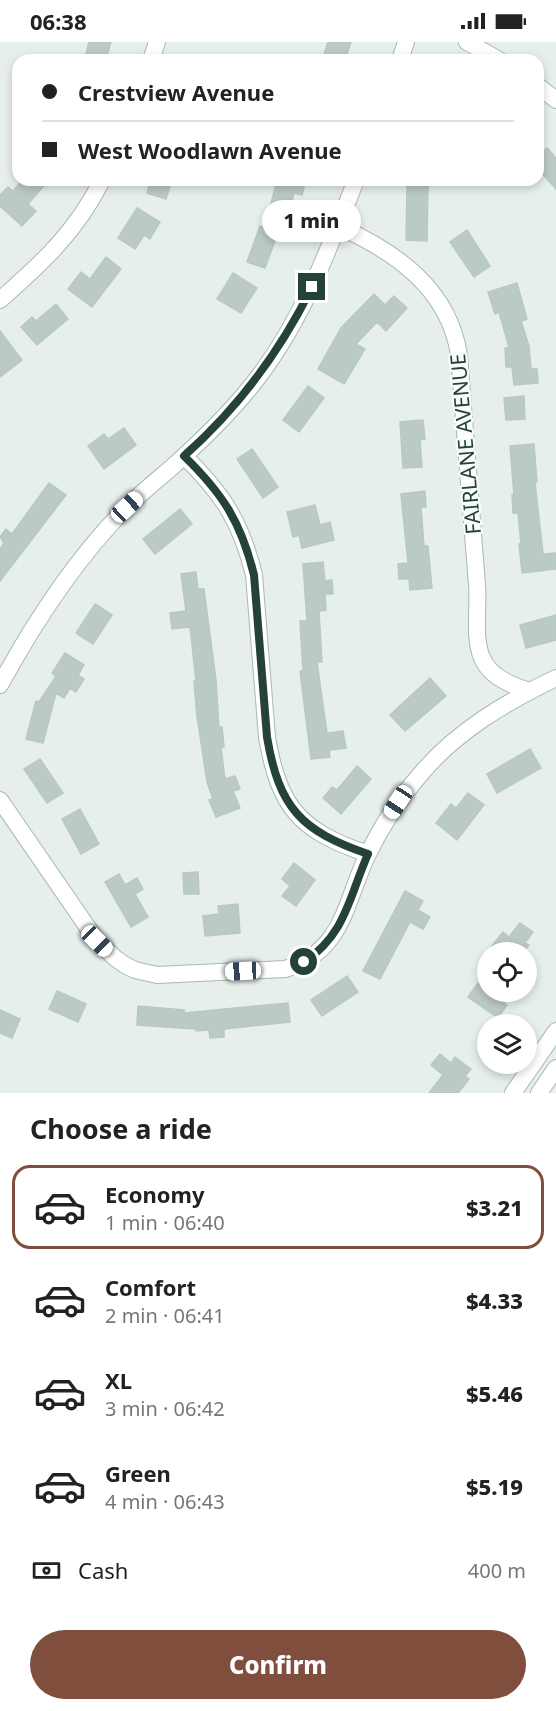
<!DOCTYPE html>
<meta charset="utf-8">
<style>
body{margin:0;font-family:"Noto Sans",sans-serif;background:#f2f2f2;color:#222;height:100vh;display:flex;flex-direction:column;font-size:22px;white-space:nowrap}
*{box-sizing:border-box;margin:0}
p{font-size:20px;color:#767676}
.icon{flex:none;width:33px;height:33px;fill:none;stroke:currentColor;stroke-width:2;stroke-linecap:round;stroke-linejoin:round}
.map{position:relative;height:1051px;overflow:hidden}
.panel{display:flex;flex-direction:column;background:#fff;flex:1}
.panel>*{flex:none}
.guide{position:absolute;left:12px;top:12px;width:532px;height:132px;border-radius:18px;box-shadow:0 3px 9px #0003;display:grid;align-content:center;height:132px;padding:0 30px;background:#fff}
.buttons{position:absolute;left:477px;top:900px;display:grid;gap:12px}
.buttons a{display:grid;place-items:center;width:60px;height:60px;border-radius:50%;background:#fff;box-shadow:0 3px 9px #0003;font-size:30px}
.end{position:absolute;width:27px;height:27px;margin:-14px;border:8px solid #24423a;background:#fff;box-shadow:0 0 0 3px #fff}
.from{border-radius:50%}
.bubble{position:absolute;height:42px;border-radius:21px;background:#fff;box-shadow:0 3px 9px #0003;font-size:20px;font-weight:800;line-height:42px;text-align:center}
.car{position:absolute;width:18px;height:36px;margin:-18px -9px;border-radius:8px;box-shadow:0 0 4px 2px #0007;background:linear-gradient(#fff 24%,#345 0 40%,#fff 0 76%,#345 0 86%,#fff 0)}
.guide b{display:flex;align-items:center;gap:21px;height:57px;font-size:22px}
.guide b+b{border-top:2px solid #e0e0e0}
.guide i{width:15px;height:15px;background:#222}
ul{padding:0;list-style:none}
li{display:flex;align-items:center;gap:18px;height:84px;margin:0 12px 9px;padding:0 18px;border:3px solid transparent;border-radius:18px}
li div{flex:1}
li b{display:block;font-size:22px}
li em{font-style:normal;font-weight:800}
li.active{border-color:#804e3d}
li>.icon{width:54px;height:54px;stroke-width:1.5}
h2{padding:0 30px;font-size:27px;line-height:72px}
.pay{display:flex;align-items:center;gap:15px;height:66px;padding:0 30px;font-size:22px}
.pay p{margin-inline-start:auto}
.button{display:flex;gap:12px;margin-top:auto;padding:12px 30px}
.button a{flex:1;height:69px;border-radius:36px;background:#804e3d;color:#fff;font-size:24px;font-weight:800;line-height:69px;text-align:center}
.status{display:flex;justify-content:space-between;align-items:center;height:42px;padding:0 30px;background:#fff;direction:ltr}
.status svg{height:16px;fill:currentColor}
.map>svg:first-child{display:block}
</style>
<div class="status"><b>06:38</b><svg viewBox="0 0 49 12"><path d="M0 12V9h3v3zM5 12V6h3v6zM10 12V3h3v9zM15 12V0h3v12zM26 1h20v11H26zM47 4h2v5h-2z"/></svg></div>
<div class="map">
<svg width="556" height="1051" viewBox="0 0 556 1051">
<rect width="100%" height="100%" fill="#e6efeb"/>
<path fill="#bbcac4" stroke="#b8c9c2" stroke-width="1.5" d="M89,0H111L106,18H84Z
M328,0H351L345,18H322Z
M547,106L556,116V147L538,127V114Z
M23,138H49L28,162L36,169L22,184L0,164V153L8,145L13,149Z
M151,138H172L166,157L147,151Z
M277,138H294L305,141L302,153L294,151L287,179L283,177L265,226L247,220L260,184L265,185Z
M407,144H428L427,199L406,198Z
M137,166L160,180L150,197L144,193L135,207L118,196Z
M467,188L490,224L474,235L450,200Z
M106,215L121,227L92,265L68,247L81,230L90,237Z
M233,231L257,246L241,271L217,257Z
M517,241L527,277L521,279L529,304L531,327H537L538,341L514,343L512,325H506L505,306L509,305L499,270L495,272L488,250Z
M374,252L385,263L394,254L407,266L386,289L377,280L356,302L365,307L344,342L318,327L341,286Z
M56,262L68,277L37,303L21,285L32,275L36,279Z
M0,289L22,318L0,335Z
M308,344L324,356L299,390L283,378Z
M524,354L525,377L506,378L504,356Z
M423,378L425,397L420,398L422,425L403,426L400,380Z
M124,386L136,403L104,427L88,404L104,392L108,397Z
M534,402L537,440H535L543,512L556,511V527L522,531L519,502H521L518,471H513L512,453H514L510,404Z
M252,407L278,445L263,456L237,417Z
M49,441L66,453L0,539V507L4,501L0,495L6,487L12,492Z
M425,449L426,465H421L424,504H428L432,546L410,548L409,537H399L398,522L408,521L401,452Z
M315,463L320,483L330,480L334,498L302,506L299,493L293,495L287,470Z
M180,467L192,482L155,512L143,497Z
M323,520L325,539L332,538L333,552H325L326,568L319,569L322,620H317L327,691L343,689L346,706L329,708L330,715L311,717L300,629H303L300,579H307L303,522Z
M196,530L198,547H204L216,638L219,686L222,685L224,705H221L225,737L235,734L240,747L233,749L240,766L216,775L209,758L213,757L207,740L197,674L194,639H196L190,585L172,587L170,571L186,569L181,532Z
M95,562L112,573L93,602L76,591Z
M556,573V598L526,606L520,583Z
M65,611L84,623L78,633L84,637L76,650L70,646L64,656L56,651L43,701L26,697L36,659L39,660L56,634L52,631Z
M430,636L446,654L405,689L390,673Z
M530,707L541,726L497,751L487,732Z
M40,717L63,751L47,761L24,727Z
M357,724L371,737L341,772L323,756L332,745L337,748Z
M468,751L484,763L457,798L436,781L451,762L456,766Z
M80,767L99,802L81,812L62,777Z
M294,821L315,838L296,864L282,854L290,844L282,837Z
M198,830L199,852H184L183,831Z
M119,832L125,843L137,836L143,847L135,852L148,875L131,885L105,840Z
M405,849L423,859L418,868L430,875L423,887L410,880L380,937L363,929Z
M238,862L240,891L205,894L203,874L219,872L218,864Z
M520,881L533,890L525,901L529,903L523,910H487L503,890L509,895Z
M347,934L358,950L322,974L311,958Z
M478,941L488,947V950H505L500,958L507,963L498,976L468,955Z
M57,949L86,962L78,980L49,967Z
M288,961L290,980L224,987V995L210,996L209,988L196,989V987L137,983L138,964L184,968V971Z
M0,968L20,977L12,996L0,991Z
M440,1012L451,1021L455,1015L471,1027L465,1034L469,1037L458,1051H429L443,1033L431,1023Z"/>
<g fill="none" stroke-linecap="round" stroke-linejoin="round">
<defs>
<path id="minor" d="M467,0L499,18
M151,18L157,0
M400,18L406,0
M538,44L556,58
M338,184C396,210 449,247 459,313C465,390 471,467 477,543C479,566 473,595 482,616C490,635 512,644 530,649
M0,258C42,221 77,189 102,138
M184,414C223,452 241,480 254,533L267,695C279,766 300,789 368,812
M0,643C35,579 75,517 127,465C141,451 156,439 171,426C198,402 225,376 248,348C299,287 327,212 356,138
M0,758L97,899L115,916L125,923L135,928L157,933L285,927C343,910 345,861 367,814C381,785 398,758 419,734C455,690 506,660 556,636
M513,1051L556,989
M539,1051L556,1026"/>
</defs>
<use href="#minor" stroke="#a8b8b2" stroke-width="18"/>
<use href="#minor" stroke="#fff" stroke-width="16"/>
</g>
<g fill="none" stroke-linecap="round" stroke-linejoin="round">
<path stroke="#24423a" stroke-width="8" d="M304,920C346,892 349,855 368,812C301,789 279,766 267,695L254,533C241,480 223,452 184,414C238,366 280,310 312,245"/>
</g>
<g text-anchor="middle" stroke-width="4.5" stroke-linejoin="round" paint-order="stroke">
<g font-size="21" fill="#24423a" stroke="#f7fbf9">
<text transform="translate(466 402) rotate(-95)" y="7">FAIRLANE AVENUE</text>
</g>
</g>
</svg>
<div class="buttons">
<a><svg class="icon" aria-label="locate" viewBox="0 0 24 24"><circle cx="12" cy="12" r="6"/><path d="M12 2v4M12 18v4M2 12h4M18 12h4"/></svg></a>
<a><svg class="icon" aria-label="layers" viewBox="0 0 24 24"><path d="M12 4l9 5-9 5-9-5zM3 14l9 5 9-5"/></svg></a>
</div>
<i class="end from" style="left:304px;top:920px"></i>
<i class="end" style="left:312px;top:245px"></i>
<div class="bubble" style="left:262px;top:158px;width:99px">1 min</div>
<i class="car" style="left:127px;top:465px;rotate:47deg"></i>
<i class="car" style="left:398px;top:760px;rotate:213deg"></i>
<i class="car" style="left:97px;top:899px;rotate:135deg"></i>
<i class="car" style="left:243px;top:929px;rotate:267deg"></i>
<div class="guide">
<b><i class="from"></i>Crestview Avenue</b>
<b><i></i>West Woodlawn Avenue</b>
</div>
</div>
<section class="panel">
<h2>Choose a ride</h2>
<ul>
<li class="active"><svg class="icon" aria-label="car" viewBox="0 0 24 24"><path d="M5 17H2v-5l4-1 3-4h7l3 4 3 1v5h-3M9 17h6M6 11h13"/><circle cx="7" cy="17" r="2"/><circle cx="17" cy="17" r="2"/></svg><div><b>Economy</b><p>1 min · 06:40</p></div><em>$3.21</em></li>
<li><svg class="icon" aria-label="car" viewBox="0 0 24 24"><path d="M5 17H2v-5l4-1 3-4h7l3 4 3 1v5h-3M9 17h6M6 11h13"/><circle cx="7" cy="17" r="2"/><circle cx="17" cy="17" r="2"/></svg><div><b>Comfort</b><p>2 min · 06:41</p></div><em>$4.33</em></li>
<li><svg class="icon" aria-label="car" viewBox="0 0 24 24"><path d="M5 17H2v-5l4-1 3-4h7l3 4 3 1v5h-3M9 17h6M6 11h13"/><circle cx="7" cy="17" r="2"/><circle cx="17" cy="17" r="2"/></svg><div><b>XL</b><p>3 min · 06:42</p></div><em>$5.46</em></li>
<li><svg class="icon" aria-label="car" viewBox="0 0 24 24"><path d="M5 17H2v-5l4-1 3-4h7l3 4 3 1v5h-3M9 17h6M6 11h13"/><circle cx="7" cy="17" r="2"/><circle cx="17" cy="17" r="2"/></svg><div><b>Green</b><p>4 min · 06:43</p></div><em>$5.19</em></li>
</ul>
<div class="pay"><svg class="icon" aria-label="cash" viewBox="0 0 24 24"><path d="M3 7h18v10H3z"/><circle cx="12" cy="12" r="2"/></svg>Cash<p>400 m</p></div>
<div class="button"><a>Confirm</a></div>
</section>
